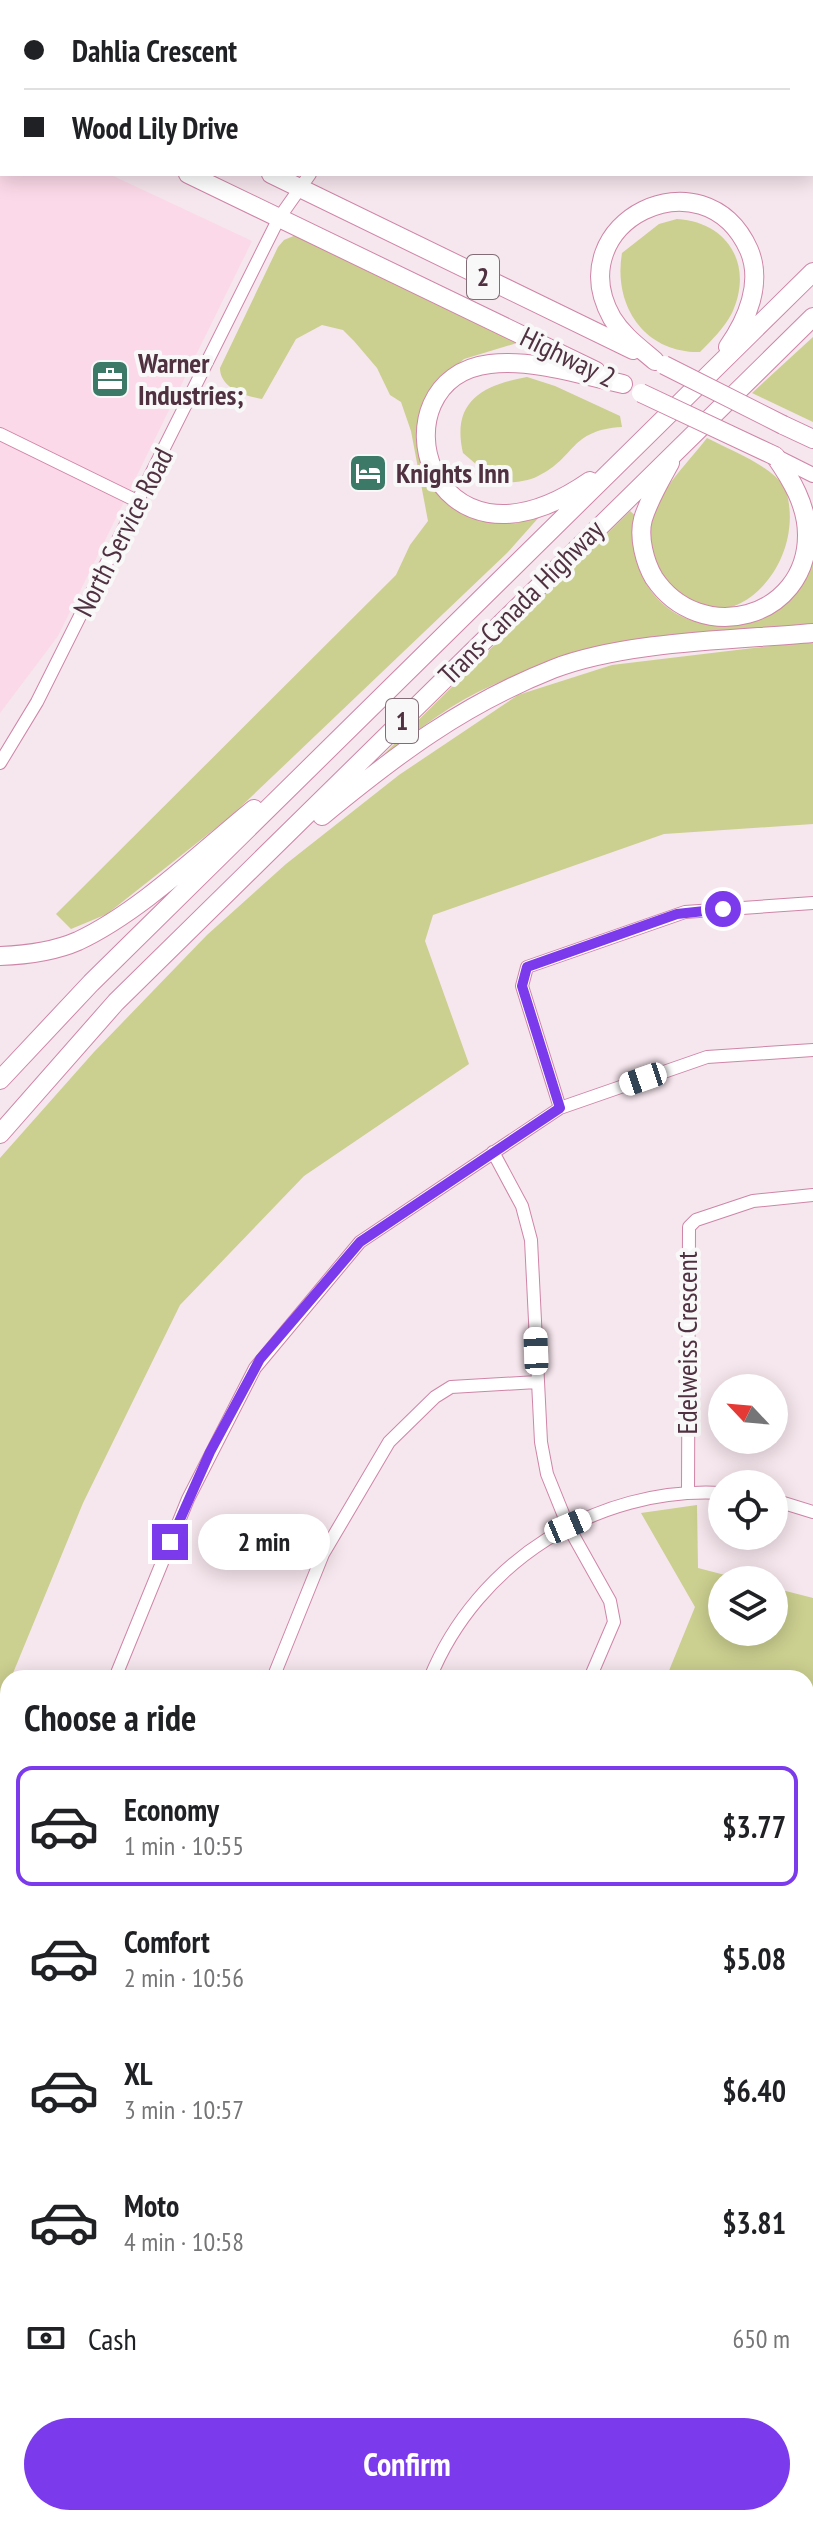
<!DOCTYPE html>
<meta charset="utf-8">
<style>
body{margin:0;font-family:"PT Sans Narrow",sans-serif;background:#f2f2f2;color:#202124;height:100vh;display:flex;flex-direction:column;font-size:30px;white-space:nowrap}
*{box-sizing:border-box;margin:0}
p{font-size:26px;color:#757577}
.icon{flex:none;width:44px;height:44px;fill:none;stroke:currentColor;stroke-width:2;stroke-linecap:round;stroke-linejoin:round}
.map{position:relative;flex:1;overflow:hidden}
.side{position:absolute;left:0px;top:1670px;width:814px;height:856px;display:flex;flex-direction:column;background:#fff;border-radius:24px 24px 0 0;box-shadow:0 4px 20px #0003}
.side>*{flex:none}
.guide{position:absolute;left:0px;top:0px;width:814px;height:176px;box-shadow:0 4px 20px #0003;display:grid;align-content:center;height:176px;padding:0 24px;background:#fff}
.needle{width:52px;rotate:296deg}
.fabs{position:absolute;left:708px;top:1374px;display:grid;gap:16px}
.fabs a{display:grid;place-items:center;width:80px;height:80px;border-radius:50%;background:#fff;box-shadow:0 4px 20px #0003;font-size:40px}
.end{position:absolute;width:36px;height:36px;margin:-18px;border:10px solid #7c3aed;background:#fff;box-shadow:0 0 0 4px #fff}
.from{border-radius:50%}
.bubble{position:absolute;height:56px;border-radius:28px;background:#fff;box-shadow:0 4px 20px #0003;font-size:26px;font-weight:700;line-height:56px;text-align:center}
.car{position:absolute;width:24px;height:48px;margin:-24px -12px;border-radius:10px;box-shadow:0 0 6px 2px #0007;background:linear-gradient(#fff 24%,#345 0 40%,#fff 0 76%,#345 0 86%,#fff 0)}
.guide b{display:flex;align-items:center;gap:28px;height:76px;font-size:30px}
.guide b+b{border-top:2px solid #e0e0e0}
.guide i{width:20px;height:20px;background:#202124}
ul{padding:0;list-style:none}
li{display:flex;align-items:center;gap:24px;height:120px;margin:0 16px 12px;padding:0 8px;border:4px solid transparent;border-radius:16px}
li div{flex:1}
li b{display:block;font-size:30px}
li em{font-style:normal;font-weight:700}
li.on{border-color:#7c3aed}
li>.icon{width:72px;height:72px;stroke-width:1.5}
h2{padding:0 24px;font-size:36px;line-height:96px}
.pay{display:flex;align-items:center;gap:20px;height:88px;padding:0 24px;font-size:30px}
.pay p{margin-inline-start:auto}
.button{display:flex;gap:16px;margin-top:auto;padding:16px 24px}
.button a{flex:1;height:92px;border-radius:48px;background:#7c3aed;color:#fff;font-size:32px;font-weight:700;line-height:92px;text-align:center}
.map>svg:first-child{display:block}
</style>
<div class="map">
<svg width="813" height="2526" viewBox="0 0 813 2526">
<rect width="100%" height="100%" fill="#f6e6ed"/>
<path fill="#fcd9e8" d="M0,123L2,174H109L252,241L58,636L0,713Z"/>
<path fill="#cbcf8f" d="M677,219C728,222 754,265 732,313C724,328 712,340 700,352C644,353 613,305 622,253L659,224Z
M296,235L517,343L464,359L445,376L427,450L470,507L540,516L507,553L231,816L107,914L71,929L56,914L396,575L410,545L428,521L411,431L401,402L390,395L377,368L354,341L343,330L322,325L296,339L262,399C245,396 220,388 220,368L278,247L284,240Z
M813,337V422L752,393Z
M527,377L555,386L620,416L622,427C569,430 576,458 538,476C523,484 504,482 488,483L477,465L463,453C451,401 483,385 527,377Z
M707,438C732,451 768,464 785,487C813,572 712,664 659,571C651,556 645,534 651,518C661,488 688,463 707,438Z
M630,511L636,516C636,531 633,552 638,566C668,652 789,641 813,552V624C698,635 584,640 478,692C441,710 406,740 373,765Z
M813,641V824L664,834L433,915L425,941L469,1064L304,1176L180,1305L83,1503L11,1678H8L0,1706V1158L94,1052L207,935L286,864L399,775L518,695L612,665Z
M697,1505L698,1568L744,1580H722V1632H774V1588L813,1598V1885L806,1886V1678H666L695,1607L641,1513Z
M0,2044L8,2047V2235L0,2209Z
M813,2167V2407L806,2404V2169Z"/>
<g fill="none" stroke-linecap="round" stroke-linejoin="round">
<path stroke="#4ed4ae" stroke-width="3" d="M806,2283H813"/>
<defs>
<path id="minor" d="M400,2L401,0
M589,2L591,0
M0,434L139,502
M0,763L37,702L279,218L310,174
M560,1108L522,986L527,967L685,912L813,903
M493,1152L522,1206L531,1240L541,1442L547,1474L568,1526L610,1601L614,1622L590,1678
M688,1493L689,1227L696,1220L753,1201L813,1195
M774,1500L813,1512
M115,1678L188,1499L255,1368L360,1242L560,1108L707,1057L813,1050
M273,1678L323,1554L389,1442L435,1397L451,1387L537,1382
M430,1678C477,1562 597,1486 722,1493
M806,1948H813
M0,1964L8,1943
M806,2093L813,2092
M0,2251L8,2272
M0,2416L8,2410
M806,2485L813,2489
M258,2518L275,2526
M631,2518L648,2526
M246,2526L250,2518
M485,2526L489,2518
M675,2526L679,2518"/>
<path id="major" d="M775,456L813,475"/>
<path id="highway" d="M0,44L2,45
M0,83L2,84
M188,174L596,371
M271,174L633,350
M655,361C640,348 623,336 612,318C558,222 704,150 749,250C763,283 747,320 728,347
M783,425L813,439
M670,463C660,481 649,499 643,519C638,537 645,563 654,578C700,647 807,619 807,535C807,505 791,479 775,456
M590,481C425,595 371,378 490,364C534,359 581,375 623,384
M322,816C396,755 462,705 553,669C625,641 735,640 813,633
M0,956C27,955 53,952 78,941C140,912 201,852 254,809
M0,1080L91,983L813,272
M0,1134L116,1002L813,317"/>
</defs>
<use href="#minor" stroke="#cf85a7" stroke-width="14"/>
<use href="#major" stroke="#cf85a7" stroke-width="16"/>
<use href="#highway" stroke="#cf85a7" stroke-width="20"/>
<use href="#minor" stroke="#fff" stroke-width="12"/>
<use href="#major" stroke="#fff" stroke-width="14"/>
<use href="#highway" stroke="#fff" stroke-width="18"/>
<defs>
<path id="highway-bridge" d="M664,365L783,425
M641,393L775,456"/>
</defs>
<use href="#highway-bridge" stroke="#cf85a7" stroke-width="20" stroke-linecap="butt"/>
<use href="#highway-bridge" stroke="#fff" stroke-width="18"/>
</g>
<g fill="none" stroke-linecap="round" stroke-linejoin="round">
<path stroke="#7c3aed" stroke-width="10" d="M170,1542L210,1452L260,1359L360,1242L560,1108L522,986L527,967L677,914L723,909"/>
</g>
<defs>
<symbol id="office-square" viewBox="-11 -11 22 22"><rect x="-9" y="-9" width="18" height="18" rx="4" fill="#3c7a67" stroke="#f8f8f8"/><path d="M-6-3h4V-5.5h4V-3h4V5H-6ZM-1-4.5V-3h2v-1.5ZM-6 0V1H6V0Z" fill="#fff"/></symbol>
<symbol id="hotel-square" viewBox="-11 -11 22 22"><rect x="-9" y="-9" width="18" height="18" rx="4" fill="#3c7a67" stroke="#f8f8f8"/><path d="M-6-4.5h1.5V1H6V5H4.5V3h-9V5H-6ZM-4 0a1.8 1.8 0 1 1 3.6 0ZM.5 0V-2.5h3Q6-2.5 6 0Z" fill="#fff"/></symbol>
</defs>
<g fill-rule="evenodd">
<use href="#office-square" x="88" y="357" width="44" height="44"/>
<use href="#hotel-square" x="346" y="451" width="44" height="44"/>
</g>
<g text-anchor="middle" stroke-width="8" stroke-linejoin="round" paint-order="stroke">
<g fill="#f8f8f8" stroke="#826d77" stroke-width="2">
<rect x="467" y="255" width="32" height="44" rx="6"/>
<rect x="386" y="699" width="32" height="44" rx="6"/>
</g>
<g font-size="26" font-weight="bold" fill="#503140">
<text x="483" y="286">2</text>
<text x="402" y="730">1</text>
</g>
<g font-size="28" fill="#503140" stroke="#f8f8f8">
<text transform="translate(568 357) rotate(26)" y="10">Highway 2</text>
<text transform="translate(123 532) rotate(-63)" y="10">North Service Road</text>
<text transform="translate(521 602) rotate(-45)" y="10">Trans-Canada Highway</text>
<text transform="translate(687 1343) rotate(-90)" y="10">Edelweiss Crescent</text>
</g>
<g font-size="28" font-weight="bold" fill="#503140" stroke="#f8f8f8" text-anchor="start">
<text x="138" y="373">Warner<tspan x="138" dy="32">Industries;</tspan></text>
<text x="396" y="483">Knights Inn</text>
</g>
</g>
</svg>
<div class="fabs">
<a><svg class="needle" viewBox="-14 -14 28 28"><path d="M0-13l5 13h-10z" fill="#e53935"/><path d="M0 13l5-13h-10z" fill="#757577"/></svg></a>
<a><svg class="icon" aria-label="locate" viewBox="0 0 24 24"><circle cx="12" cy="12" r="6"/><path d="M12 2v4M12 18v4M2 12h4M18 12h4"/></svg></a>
<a><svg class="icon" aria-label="layers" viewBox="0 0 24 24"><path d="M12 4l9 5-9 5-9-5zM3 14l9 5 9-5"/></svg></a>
</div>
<i class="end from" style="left:723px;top:909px"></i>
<i class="end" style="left:170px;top:1542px"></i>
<div class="bubble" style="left:198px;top:1514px;width:132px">2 min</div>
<i class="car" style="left:643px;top:1079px;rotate:251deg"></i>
<i class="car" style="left:536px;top:1351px;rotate:358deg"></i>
<i class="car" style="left:568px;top:1526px;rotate:67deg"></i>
<div class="guide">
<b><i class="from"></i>Dahlia Crescent</b>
<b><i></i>Wood Lily Drive</b>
</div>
<section class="side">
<h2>Choose a ride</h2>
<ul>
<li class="on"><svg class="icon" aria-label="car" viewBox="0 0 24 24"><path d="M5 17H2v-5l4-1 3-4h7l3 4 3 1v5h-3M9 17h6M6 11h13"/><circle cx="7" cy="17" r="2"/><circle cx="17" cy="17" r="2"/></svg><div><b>Economy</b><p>1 min · 10:55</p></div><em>$3.77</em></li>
<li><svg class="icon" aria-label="car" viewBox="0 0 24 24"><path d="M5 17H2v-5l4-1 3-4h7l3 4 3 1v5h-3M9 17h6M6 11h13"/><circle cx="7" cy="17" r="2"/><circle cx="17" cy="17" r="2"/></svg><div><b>Comfort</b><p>2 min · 10:56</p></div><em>$5.08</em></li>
<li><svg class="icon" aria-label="car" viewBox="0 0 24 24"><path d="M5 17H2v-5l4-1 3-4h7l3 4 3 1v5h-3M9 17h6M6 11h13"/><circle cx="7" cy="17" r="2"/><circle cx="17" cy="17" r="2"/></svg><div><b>XL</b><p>3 min · 10:57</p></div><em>$6.40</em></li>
<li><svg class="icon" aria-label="car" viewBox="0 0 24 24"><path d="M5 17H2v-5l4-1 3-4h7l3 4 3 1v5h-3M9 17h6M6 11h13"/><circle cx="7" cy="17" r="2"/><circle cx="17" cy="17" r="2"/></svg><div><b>Moto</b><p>4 min · 10:58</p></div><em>$3.81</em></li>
</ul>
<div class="pay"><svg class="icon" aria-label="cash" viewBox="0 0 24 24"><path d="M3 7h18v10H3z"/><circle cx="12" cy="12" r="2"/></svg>Cash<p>650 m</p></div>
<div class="button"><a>Confirm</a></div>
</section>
</div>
